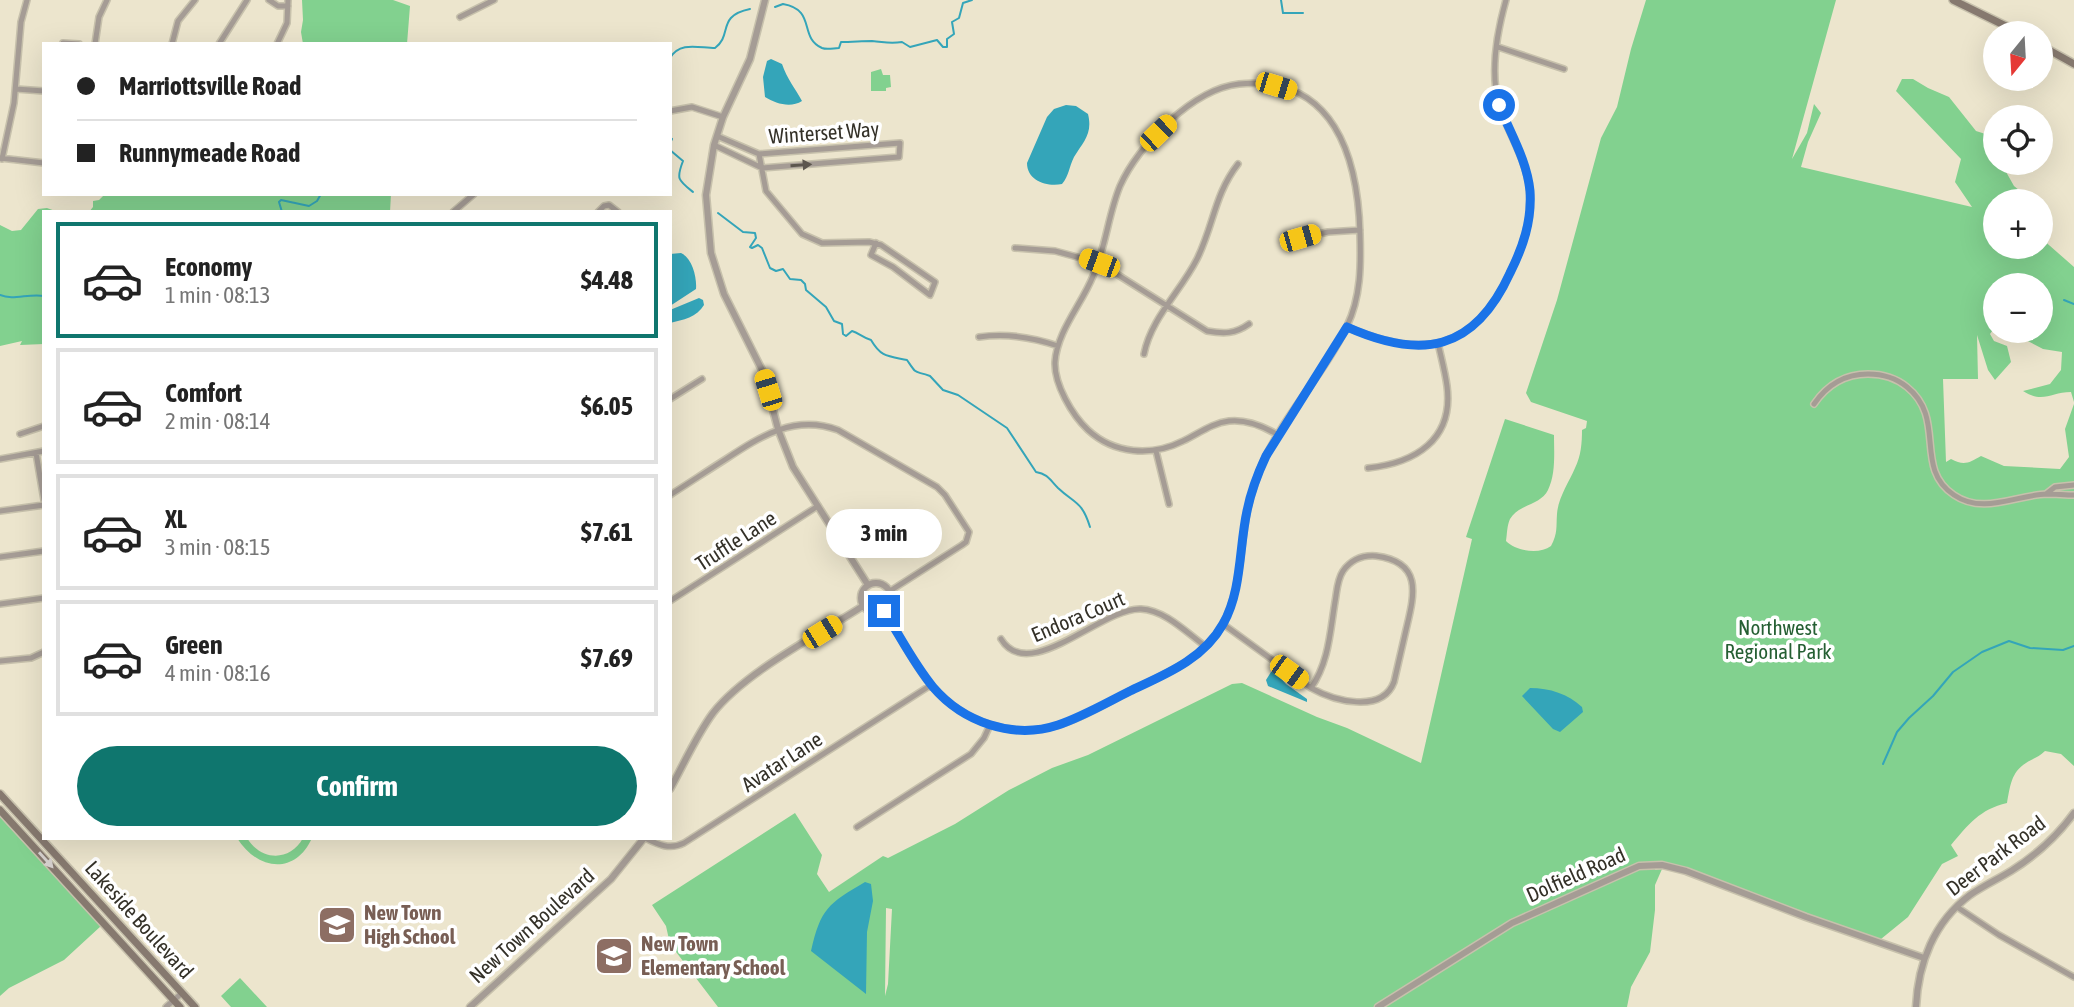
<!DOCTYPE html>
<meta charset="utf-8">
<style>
body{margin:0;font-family:"Asap Condensed",sans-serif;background:#f2f2f2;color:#222;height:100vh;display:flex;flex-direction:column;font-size:26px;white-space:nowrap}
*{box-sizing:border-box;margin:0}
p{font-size:23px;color:#767676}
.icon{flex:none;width:38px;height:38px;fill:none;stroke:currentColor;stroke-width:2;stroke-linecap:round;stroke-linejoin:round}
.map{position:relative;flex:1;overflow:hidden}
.drawer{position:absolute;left:42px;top:210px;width:630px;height:630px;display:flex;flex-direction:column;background:#fff;border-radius:0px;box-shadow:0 7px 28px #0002}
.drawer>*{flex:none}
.top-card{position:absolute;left:42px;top:42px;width:630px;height:154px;border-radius:0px;box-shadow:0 7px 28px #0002;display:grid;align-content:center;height:154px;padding:0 35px;background:#fff}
.needle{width:46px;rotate:198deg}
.controls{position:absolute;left:1983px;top:21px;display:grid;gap:14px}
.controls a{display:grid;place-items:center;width:70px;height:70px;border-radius:50%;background:#fff;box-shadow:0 7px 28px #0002;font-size:35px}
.end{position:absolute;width:32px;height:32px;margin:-16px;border:9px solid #1a73e8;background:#fff;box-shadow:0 0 0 4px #fff}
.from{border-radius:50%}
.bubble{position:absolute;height:49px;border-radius:24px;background:#fff;box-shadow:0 7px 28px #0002;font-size:23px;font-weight:700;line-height:49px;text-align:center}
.car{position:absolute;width:21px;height:42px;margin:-21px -10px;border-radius:9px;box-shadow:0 0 5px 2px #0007;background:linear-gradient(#f5c518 24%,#345 0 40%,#f5c518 0 76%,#345 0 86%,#f5c518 0)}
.top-card b{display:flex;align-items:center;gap:24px;height:66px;font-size:26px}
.top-card b+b{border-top:2px solid #e0e0e0}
.top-card i{width:18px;height:18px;background:#222}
ul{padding:12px 0 0;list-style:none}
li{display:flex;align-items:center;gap:21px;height:116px;margin:0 14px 10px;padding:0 21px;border:4px solid #e0e0e0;border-radius:0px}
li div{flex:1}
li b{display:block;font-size:26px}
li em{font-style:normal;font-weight:700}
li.on{border-color:#0f766e}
li>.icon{width:63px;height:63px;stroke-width:1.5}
.button{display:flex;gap:14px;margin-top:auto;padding:14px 35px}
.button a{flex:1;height:80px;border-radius:42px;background:#0f766e;color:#fff;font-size:28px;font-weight:700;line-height:80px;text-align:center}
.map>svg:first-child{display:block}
</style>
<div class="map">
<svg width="2074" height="1007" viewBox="0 0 2074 1007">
<rect width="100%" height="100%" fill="#ece5cd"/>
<path fill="#82d18f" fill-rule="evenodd" d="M302,0H393L410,6L407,44H303L301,32L303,20Z
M1646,0H1836L1792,159L1807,133L1814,104L1821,113L1808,142L1801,167L1972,207L1955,182L1961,159L1896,91L1902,79H1913L1928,88L1949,97L1976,131L1995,137V144L1992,148L1995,153V163H2001L2014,186L2030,199V201H1995V247H2040L2041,238L2074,267V402L2071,392C2051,392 2043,404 2023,391L2050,384L2061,370L2062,352L2043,349L2009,331H2040V285H1995V327L1990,334L1994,341L2007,346L2011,362L1995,380L1988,370L1977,335L1978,379H1943L1946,462L1951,459C1964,466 1969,463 1981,456L2004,466L2060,469L2069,457L2065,429L2074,404V766L2061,754L2045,751C2039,757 2034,758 2026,763C2011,772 2010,787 2007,803C1980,809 1968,825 1951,845L1958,856L1942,864L1908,917L1881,939H1874L1687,868L1656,862L1655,870L1662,869L1655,885V910L1650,952L1631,987L1627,1007H718L670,944L666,926L652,905L795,813L822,855L817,874L829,892L883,856L888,858L955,824L1009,790L1052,768L1088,755L1232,684L1242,683L1317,717L1347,728L1421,763L1472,539L1466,537L1505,419L1554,435C1554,452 1556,474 1548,490C1541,505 1519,504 1510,519C1507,525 1507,535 1506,541C1516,551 1539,555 1551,546C1558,533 1556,527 1557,514C1558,498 1569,482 1575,468C1581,456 1582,443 1582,430L1586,428L1587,421L1531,402L1526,393L1557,300L1601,138L1617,107L1631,49ZM886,908L892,909L888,984L885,996Z
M881,69L883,75H890L891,87L886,88V91H871V72Z
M105,194H391L390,212H89L93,207V201L99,200Z
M47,208L58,212H44V344L20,345L22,341L0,346V225L12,231L21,230L38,209Z
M0,817L101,926L64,960L9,988L0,996Z
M237,838H247C261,861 290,862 303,838H312C295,876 257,870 237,838Z
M240,978L267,1007H231L221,996Z"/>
<path fill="#34a5b9" d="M771,59L782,64C787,79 795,88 802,101C791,108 776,104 765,97L763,77L767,61Z
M1066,105L1076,106L1088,114C1093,134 1083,142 1074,157C1069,167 1069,176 1062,184C1047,187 1027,181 1027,163L1047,117L1054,109Z
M681,253C692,258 697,277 696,289L670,306V254Z
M699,298L703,300L704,305C697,317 683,320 670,323V310Z
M1271,672H1275L1286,684L1307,699V702L1268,686L1266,680Z
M1530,688C1550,688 1568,694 1582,707L1583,712L1560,732L1553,729L1522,696Z
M865,882L871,884L873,901L867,932L866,994L811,951C821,908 828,904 865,882Z"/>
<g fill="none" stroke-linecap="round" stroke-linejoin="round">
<path stroke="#34a5b9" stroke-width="2" d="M1281,0L1283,13H1303
M775,7L783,4C817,10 798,37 822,48C827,50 834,48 839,48L841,42C852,42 862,41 872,41C885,42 889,44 902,42L910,47L937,40L943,47H947V39L954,34L952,22L959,18L963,3L972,0
M670,58C680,41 699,48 715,48C733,35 716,16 750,9
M670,138L672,139L670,143
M670,150L683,161C676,179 678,180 693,192
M269,212H275
M282,212L279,202L281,200L309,206L317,201L321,194
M718,213L743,232L755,233L756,238L750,247L752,248L758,245L762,248L770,268L776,271L783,269L790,279L801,280L805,284L806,290L826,307L834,321L842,324L843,334L846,336L852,331C859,333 863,338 871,340C881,357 887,356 907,360C918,376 913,370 930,376L943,390L958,395L1007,428L1036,472C1048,474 1050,480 1058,488C1075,504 1082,501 1090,527
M0,295C13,301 29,293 44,296
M2064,300L2074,304
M1883,764L1897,732L1909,718L1933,696L1953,672L1982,652L2009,641L2030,648L2063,650L2074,646"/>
<defs>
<path id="minor" d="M269,0L278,6H288
M460,17L494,0
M63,43L79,44
M95,44L99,17L107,0
M172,44L178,21L195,0
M219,44L247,0
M277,44L287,23L288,0
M1498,47L1564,69
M16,89L44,91
M670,111L692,107L723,117
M714,145L762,168L899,157L900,143L759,154L717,136
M759,154L766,191L802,234L822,243L869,242L881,245L935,282L930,295L893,267L871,255L876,243
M0,158L44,163
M2,159L14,103L21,22L27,0
M453,212L474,194
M598,212L604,206L609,205L618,212
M1300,238L1328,232L1360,230
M1015,248L1055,251L1099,263L1207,331C1224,334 1235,334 1249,324
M1347,327C1423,360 1475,351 1511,271C1523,246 1531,223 1530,195C1528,161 1509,136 1499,105C1490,73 1497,32 1506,0
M979,337C1007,333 1032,337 1058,346
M1144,354C1151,318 1181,291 1197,259C1214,225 1214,195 1238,164
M670,399L702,379
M1814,404C1827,385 1844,374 1868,374C1882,374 1896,378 1907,387C1947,419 1913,468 1954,495C1983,515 2016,495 2047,494C2056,494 2065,495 2074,495
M20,434L44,426
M1156,451L1169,504
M36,453L44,500
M0,459L44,451
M1368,468C1415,463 1454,440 1447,386C1445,371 1441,357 1438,343
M2046,494L2055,487L2074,485
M670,495C689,483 707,471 726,459C761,436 795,414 838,430L937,487L945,495L969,532L966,542L962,545L890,591
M0,511L44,505
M0,557L44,551
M670,601L818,506
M0,604L44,598
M884,611C901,638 919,675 941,696C970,723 1013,737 1052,727C1079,720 1105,704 1130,691C1165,674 1205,659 1224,622C1241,589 1240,549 1247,513C1250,496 1256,480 1262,464C1284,414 1324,375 1347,326C1361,297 1361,265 1360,234C1358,157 1334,75 1239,84C1193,89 1138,145 1120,186C1108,215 1106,247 1093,276C1082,304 1057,331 1055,362C1054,384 1072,415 1088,430C1114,454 1151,457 1183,441C1198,434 1212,423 1229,421C1247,419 1263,426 1278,435
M1223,624L1311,688C1334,701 1382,714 1394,682C1398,665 1402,647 1406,630C1414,596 1424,562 1376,556C1363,555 1351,560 1343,571C1337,580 1337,591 1335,602C1330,632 1329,662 1311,688
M1001,639C1029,685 1102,607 1141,609C1165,610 1187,633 1205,646
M0,661L31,658L44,652
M857,827L971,754L984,738L990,725
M645,838C659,845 670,850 684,843L931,685
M1957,907L1999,935L2074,977
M166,1007L182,993"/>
<path id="tertiary" d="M765,0L750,59L723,117L714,145L706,195L711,253L724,294L763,372L778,429L793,467L868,585
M861 598a15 15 0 1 1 30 0a15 15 0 1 1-30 0Z
M670,789C684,764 696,736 713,713C745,672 818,635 863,606
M470,1007L611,879L644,838
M1378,1007L1512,923L1639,866L1662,865L1686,871L1806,917L1924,958
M1916,1007C1918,963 1934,922 1970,895C1983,886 1998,879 2011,871C2035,856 2058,835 2074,813"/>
<path id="secondary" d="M1953,0L2020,33
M2040,45L2074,64
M0,794L195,1007
M0,810L180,1007"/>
</defs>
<use href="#minor" stroke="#c7c1ac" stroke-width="8"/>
<use href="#tertiary" stroke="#c7c1ac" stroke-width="9"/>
<use href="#secondary" stroke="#c7c1ac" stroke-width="10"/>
<use href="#minor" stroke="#a59c95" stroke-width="5"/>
<use href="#tertiary" stroke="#a59c95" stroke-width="6"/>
<use href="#secondary" stroke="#86796f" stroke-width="7"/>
</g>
<defs><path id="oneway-solid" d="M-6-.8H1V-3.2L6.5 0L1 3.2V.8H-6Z" transform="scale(1.75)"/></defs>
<use fill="#5c564e" href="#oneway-solid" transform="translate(801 165) rotate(-4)"/>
<use fill="#d5d0cd" href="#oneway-solid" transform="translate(46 860) rotate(48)"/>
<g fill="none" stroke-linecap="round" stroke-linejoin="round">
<path stroke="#1a73e8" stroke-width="9" d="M884,611C900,636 914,664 933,687C963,722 1013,740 1058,725C1082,717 1106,703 1130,691C1164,675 1203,660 1223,624C1242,591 1239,547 1247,511C1251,491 1258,473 1266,456L1347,327C1421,360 1474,352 1510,273C1523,247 1532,221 1530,191C1527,160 1510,133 1499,105"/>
</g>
<defs>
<symbol id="school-square" viewBox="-11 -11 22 22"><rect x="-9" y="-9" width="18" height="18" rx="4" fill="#8d6e63" stroke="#fff"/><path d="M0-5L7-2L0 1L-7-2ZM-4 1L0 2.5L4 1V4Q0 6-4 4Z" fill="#fff"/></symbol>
</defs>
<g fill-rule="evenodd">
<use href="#school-square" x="315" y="903" width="44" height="44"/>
<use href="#school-square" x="592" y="934" width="44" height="44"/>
</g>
<g text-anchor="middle" stroke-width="7" stroke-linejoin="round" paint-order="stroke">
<g font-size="21" fill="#343128" stroke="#fff">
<text transform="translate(824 133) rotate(-4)" y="7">Winterset Way</text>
<text transform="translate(736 541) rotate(-33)" y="7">Truffle Lane</text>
<text transform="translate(1078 617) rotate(-23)" y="7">Endora Court</text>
<text transform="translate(782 762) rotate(-33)" y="7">Avatar Lane</text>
<text transform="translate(1996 856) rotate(-37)" y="7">Deer Park Road</text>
<text transform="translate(1576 875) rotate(-24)" y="7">Dolfield Road</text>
<text transform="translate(139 920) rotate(48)" y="7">Lakeside Boulevard</text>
<text transform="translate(532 926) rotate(-42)" y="7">New Town Boulevard</text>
</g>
<g font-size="21" fill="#255f33" stroke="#fff">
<text x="1778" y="635">Northwest<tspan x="1778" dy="24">Regional Park</tspan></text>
</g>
<g font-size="21" font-weight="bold" fill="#785e54" stroke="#fff" text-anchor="start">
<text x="364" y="920">New Town<tspan x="364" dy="24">High School</tspan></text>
<text x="641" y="951">New Town<tspan x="641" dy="24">Elementary School</tspan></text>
</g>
</g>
</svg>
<div class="controls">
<a><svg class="needle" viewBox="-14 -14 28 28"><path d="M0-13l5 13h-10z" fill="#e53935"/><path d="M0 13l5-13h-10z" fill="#767676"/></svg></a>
<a><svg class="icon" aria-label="locate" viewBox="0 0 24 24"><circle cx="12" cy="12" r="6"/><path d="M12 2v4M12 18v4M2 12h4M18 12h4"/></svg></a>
<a>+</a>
<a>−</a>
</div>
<i class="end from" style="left:1499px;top:105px"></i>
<i class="end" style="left:884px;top:611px"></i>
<div class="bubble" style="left:826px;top:509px;width:116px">3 min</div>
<i class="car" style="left:1276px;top:86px;rotate:107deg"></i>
<i class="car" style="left:1158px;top:133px;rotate:46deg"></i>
<i class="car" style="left:1300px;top:238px;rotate:74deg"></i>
<i class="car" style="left:1099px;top:263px;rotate:290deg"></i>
<i class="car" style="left:768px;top:390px;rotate:343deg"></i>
<i class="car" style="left:822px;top:632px;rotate:58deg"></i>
<i class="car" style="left:1289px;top:672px;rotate:126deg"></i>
<div class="top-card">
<b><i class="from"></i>Marriottsville Road</b>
<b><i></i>Runnymeade Road</b>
</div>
<section class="drawer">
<ul>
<li class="on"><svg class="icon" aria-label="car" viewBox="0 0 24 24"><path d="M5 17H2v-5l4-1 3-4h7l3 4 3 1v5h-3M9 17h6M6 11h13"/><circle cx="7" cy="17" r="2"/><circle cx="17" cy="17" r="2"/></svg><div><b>Economy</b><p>1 min · 08:13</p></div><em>$4.48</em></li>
<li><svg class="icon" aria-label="car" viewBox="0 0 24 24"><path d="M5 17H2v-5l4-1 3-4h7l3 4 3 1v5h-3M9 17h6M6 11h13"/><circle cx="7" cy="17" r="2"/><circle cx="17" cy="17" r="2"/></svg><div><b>Comfort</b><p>2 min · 08:14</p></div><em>$6.05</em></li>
<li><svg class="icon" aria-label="car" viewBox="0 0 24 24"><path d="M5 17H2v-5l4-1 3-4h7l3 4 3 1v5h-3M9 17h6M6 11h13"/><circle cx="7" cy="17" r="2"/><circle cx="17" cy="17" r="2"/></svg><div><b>XL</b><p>3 min · 08:15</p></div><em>$7.61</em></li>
<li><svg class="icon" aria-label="car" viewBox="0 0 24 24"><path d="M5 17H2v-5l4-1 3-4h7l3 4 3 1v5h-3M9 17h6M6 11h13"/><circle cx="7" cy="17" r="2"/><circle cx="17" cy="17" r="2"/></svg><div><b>Green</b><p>4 min · 08:16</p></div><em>$7.69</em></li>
</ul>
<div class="button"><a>Confirm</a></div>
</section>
</div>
